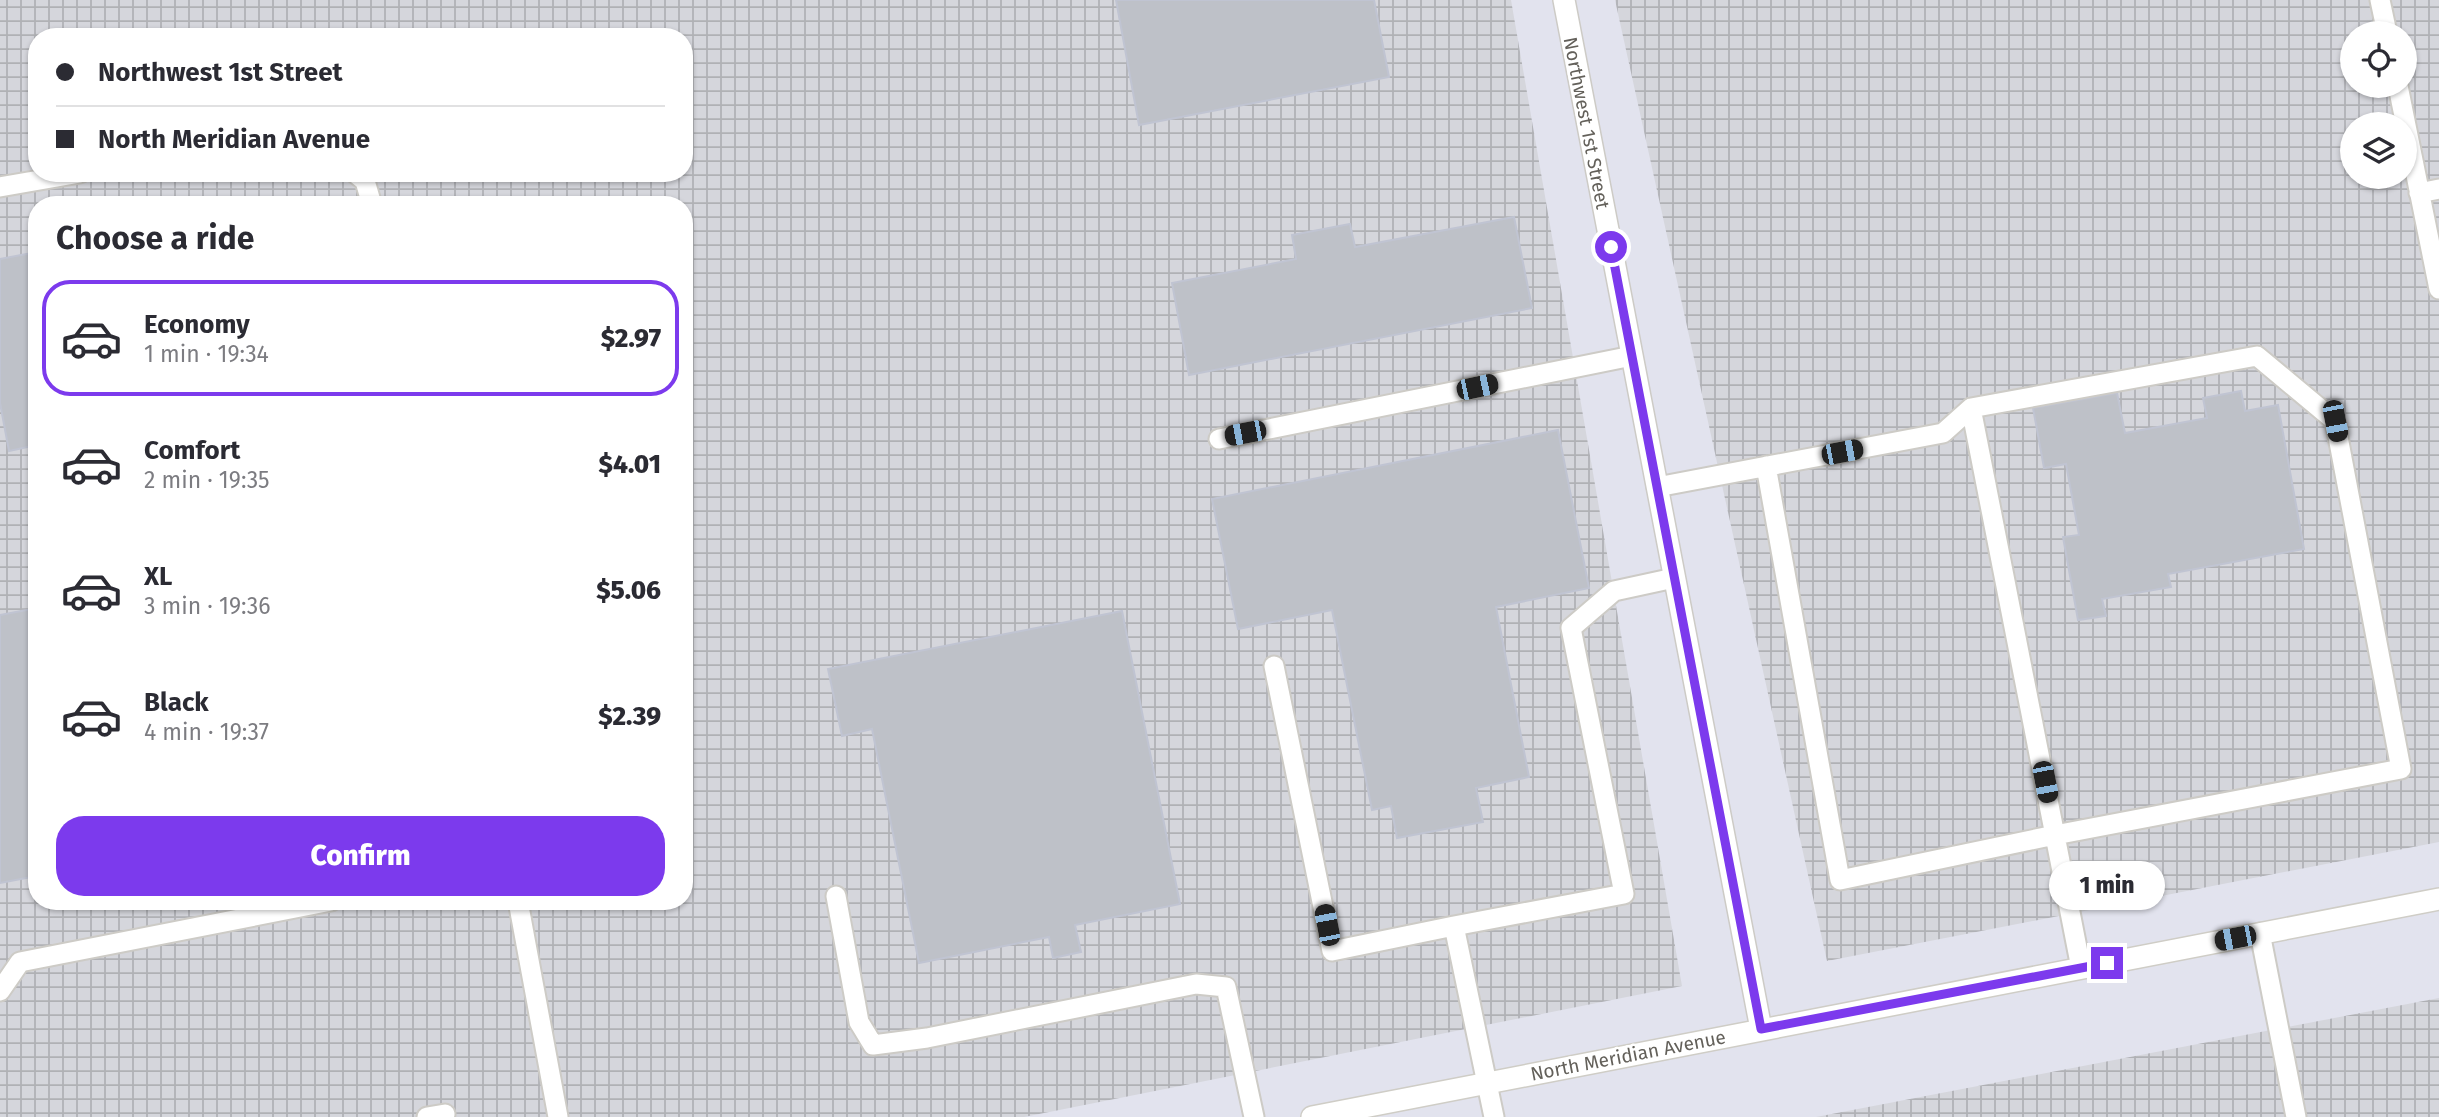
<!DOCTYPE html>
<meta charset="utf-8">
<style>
body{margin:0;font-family:"Fira Sans",sans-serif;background:#f7f7f7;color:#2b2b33;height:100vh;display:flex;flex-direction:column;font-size:26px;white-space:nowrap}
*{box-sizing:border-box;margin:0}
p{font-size:23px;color:#7c7c81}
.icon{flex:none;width:38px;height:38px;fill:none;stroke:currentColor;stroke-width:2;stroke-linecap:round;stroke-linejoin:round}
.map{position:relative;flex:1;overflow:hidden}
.sheet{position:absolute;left:28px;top:196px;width:665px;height:714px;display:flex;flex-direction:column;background:#fff;border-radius:28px;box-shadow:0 2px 5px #0004}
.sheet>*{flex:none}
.banner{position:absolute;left:28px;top:28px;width:665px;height:154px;border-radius:28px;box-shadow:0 2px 5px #0004;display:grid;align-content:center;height:154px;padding:0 28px;background:#fff}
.controls{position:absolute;left:2340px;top:21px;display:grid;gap:14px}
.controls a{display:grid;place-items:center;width:77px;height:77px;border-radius:50%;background:#fff;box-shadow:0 2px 5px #0004;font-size:35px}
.end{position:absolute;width:32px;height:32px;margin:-16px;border:9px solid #7c3aed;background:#fff;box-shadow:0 0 0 4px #fff}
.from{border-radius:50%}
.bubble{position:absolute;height:49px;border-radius:24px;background:#fff;box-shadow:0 2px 5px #0004;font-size:23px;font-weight:800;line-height:49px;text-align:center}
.car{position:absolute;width:21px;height:42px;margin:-21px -10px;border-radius:9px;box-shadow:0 0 5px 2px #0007;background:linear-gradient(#222 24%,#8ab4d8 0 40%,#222 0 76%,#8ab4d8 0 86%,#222 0)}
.banner b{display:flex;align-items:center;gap:24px;height:66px;font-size:26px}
.banner b+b{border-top:2px solid #e1e1e2}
.banner i{width:18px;height:18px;background:#2b2b33}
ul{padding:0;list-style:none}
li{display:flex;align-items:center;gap:21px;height:116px;margin:0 14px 10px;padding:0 14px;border:4px solid transparent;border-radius:28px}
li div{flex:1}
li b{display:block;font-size:26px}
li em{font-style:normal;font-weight:800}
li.selected{border-color:#7c3aed}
li>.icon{width:63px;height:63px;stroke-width:1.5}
h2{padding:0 28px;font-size:32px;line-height:84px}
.action{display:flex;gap:14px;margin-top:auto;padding:14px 28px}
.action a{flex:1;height:80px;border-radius:28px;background:#7c3aed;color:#fff;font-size:28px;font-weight:800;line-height:80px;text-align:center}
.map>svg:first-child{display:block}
</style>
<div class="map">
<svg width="2439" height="1117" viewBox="0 0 2439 1117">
<defs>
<pattern id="industrial-grid" width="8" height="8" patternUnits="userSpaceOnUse" patternTransform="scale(1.75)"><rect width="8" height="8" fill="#d5d6dc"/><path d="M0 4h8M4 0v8" fill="none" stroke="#b0b1b5"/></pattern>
</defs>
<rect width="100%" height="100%" fill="#e2e3ee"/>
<path fill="url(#industrial-grid)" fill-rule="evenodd" d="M0,0H1511L1682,986L1024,1117H0ZM37,37H684V173H37ZM37,205H684V901H37Z
M1615,0H2439V842L1827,961ZM2352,33H2404V86H2352ZM2352,124H2404V177H2352Z
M2439,998V1117H1816Z"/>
<path fill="#bec1c8" stroke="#c0c4d2" stroke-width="2" d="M1116,0H1374L1389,77L1139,125Z
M1514,217L1532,308L1189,375L1172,283L1296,259L1292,235L1350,224L1355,247Z
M37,252V445L9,451L0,403V259Z
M2241,391L2245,411L2278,405L2304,549L2168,574L2171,587L2102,599L2106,616L2078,620L2063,537L2079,535L2066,464L2044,468L2033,408L2117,393L2125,433L2207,418L2203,398Z
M1558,430L1589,588L1496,607L1529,777L1476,788L1483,822L1397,838L1391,806L1372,810L1332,610L1238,629L1212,499Z
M37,608V876L0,883V615Z
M1122,611L1180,904L1075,925L1081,952L1053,958L1049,937L919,963L872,729L842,736L828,669Z"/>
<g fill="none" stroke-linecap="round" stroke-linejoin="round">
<defs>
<path id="lane" d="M2380,0L2387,33
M2398,86L2439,289
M355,173L365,181L372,205
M0,187L80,173
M2419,193L2439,189
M1219,439L1632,356
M1766,466L1840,880L2055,835L2401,769L2335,421L2257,356L1971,408L2081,968
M1657,487L1943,433L1971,408
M1274,666L1332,951L1454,926L1494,1117
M836,896L859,1022L873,1045L927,1038L1196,984L1226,987L1254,1117
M518,901L558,1117
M1454,926L1624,894L1571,628L1614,591L1674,578
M2260,933L2296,1117
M0,991L20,962L331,901
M427,1117L445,1114"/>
<path id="street" d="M1564,0L1761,1029"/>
<path id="secondary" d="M1312,1117L2439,899"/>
</defs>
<use href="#lane" stroke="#cdcbc6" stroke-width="23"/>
<use href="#street" stroke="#cdcbc6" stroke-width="24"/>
<use href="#secondary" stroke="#cfcdc6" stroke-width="24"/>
<use href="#lane" stroke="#fff" stroke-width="19"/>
<use href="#street" stroke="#fff" stroke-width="21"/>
<use href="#secondary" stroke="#fff" stroke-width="21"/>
</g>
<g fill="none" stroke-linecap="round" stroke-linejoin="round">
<path stroke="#7c3aed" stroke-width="9" d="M1611,247L1761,1029L2107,963"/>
</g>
<g text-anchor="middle" stroke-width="5" stroke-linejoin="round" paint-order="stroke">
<g font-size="19" fill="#63605a" stroke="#fff">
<text transform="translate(1587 123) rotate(79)" y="7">Northwest 1st Street</text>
<text transform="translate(1628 1055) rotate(-11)" y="7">North Meridian Avenue</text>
</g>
</g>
</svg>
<div class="controls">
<a><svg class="icon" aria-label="locate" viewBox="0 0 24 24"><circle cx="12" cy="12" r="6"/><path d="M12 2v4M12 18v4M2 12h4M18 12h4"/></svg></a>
<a><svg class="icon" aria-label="layers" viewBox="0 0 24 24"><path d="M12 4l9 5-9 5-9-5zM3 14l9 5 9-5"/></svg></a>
</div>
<i class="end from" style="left:1611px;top:247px"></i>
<i class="end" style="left:2107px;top:963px"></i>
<div class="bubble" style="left:2049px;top:861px;width:116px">1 min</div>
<i class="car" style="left:1477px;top:387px;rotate:78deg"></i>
<i class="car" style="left:2335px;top:421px;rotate:169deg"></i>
<i class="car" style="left:1245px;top:433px;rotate:259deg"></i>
<i class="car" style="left:1842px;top:452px;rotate:79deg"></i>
<i class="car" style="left:2045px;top:782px;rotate:169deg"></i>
<i class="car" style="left:1327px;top:925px;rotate:349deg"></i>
<i class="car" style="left:2235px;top:938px;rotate:259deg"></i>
<div class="banner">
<b><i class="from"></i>Northwest 1st Street</b>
<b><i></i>North Meridian Avenue</b>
</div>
<section class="sheet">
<h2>Choose a ride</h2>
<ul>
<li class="selected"><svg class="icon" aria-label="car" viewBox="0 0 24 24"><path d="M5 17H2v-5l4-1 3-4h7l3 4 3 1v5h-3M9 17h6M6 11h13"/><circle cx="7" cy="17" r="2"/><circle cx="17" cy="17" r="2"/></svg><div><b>Economy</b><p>1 min · 19:34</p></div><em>$2.97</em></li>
<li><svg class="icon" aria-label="car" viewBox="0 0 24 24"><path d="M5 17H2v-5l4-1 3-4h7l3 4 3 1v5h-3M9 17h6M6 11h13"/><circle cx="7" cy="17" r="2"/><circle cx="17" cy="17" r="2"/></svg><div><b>Comfort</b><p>2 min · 19:35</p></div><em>$4.01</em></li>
<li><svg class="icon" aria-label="car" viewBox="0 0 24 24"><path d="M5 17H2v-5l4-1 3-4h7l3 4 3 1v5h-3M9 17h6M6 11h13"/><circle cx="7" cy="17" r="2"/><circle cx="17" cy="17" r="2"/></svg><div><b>XL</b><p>3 min · 19:36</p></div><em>$5.06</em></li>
<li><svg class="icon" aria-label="car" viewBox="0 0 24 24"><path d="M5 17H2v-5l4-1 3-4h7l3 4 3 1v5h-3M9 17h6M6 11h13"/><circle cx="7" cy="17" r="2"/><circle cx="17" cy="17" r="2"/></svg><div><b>Black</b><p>4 min · 19:37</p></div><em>$2.39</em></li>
</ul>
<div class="action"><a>Confirm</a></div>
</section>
</div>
